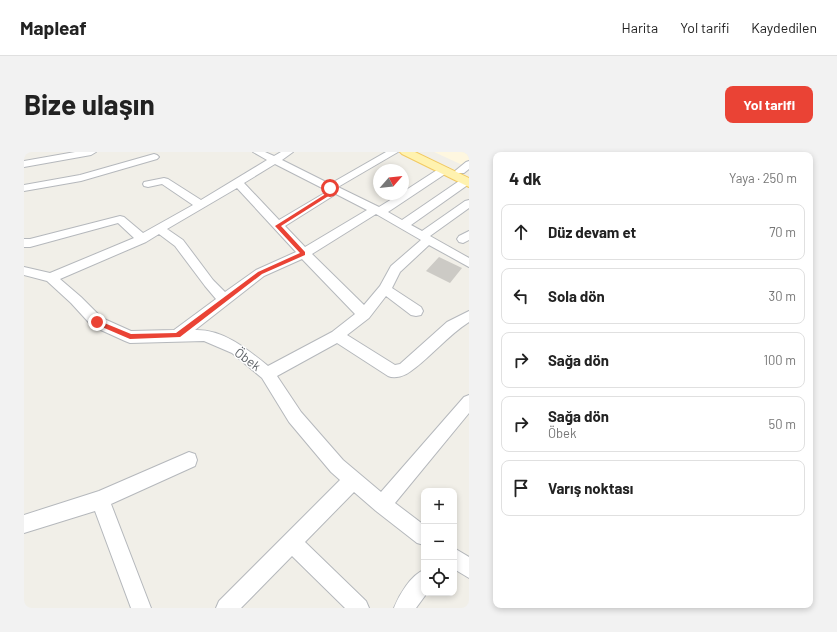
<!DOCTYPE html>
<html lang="tr">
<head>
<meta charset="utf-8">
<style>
	:root { --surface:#fff; --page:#f2f2f2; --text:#222; --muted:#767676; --line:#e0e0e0; --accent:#ea4335 }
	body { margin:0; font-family:Barlow,sans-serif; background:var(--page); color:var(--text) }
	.controls { position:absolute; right:12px; bottom:12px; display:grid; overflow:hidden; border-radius:8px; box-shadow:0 2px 6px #0003 }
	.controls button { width:36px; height:36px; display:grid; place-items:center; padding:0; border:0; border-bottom:1px solid var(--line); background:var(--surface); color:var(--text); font:20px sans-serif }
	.compass { position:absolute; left:349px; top:12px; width:36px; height:36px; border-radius:50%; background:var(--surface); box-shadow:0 2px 6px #0003; rotate:62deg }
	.stop { position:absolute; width:12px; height:12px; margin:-9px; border:3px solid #ea4335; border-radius:50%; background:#fff }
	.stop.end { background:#ea4335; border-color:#fff; box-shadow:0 1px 4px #0008 }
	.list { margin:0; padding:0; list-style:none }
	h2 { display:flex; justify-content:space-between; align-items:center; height:52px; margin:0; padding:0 16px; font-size:17px }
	h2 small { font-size:13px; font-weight:400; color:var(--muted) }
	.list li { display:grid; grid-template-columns:26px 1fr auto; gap:12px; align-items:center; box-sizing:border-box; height:56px; margin:0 8px 8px; padding:0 8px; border:1px solid var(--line); border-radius:8px }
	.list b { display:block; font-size:15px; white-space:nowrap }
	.list p { margin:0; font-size:13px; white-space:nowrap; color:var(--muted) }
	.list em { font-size:13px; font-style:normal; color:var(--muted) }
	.icon { flex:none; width:22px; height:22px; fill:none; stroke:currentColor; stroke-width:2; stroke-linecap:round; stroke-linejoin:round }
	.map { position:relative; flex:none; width:445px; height:456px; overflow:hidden; border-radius:8px }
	header { display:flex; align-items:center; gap:24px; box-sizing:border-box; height:56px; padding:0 20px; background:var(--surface); border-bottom:1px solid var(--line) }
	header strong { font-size:19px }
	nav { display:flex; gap:22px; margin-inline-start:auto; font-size:14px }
	.intro { display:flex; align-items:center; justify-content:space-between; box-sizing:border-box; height:96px; padding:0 24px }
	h1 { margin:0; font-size:28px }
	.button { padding:10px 18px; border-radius:8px; background:var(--accent); color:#fff; font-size:14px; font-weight:700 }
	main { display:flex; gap:24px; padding:0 24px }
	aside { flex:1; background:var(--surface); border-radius:8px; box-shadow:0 2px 6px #0003 }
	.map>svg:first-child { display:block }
	.commercial { fill:#fef7e0 }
	.building { fill:#cccac5 }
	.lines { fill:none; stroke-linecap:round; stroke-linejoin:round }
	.minor-casing { stroke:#b5b8bc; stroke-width:2 }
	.major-casing { stroke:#f2c960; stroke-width:2 }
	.minor { fill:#fff; fill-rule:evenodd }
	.major { fill:#fff2af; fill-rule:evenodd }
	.route { fill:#ea4335 }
	.labels { text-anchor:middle; stroke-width:3; stroke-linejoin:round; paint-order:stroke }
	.street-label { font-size:13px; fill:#5f6368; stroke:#fff }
</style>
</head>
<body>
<header>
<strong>Mapleaf</strong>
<nav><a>Harita</a><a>Yol tarifi</a><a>Kaydedilen</a></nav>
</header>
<div class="intro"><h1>Bize ulaşın</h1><a class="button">Yol tarifi</a></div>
<main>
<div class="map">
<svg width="445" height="456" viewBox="0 0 445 456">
	<rect width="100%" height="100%" fill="#f1efe8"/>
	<path class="commercial" d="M410,0H445V16Z"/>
	<path class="building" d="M415,105L438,116L426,131L402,119Z"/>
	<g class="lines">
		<defs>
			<path id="minor" d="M51,0H72L67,3L0,15V9Z
				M229,0H241L250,4L257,0H269L258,8L306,32L362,0H374L314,35L355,55L376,42H379V40L416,16H424L425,18L424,20L364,60L378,68L438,27H445V32L387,73L398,79L441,49L445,48V56L406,84L445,106V115L405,93L376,120L368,136L397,155L399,159L397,163L392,164L387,163L362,144L345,166L323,183L371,213L376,212L423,170L445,159V170C423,184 408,204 387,219C381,224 371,227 364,224L313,191L253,224L277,260L319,308L357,340L440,245L445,243V261L371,351L400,373V393L393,391L352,359L330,340L281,390L342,449L345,456H321L268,404L217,456H192L195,449L316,328L307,320L265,270L238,226L208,201L180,189L106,191L101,189L68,174L47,151L23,129L0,123V115L26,121L110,86L94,71L6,95H0V87H6L96,64L100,65L119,81L169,53L138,32L124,35L120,34L119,32L120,30L140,26L144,27L177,48L243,8ZM251,12L302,38L304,39L255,68L220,31ZM213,36L272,100L232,118L201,140L189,128L159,88L143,77ZM312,42L343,58L281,95L261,74ZM352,62L397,88L367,114L356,134L340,153L288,102ZM135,82L151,94L181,134L192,147L150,178L107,179L78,166L57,145L36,127L122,90ZM278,107L331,162L308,180L244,214C223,197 199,177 171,178L240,124Z
				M130,2L133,3L135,5L133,7L57,29L0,39V33L56,23Z
				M445,9V17L440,21H432L431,19L442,10Z
				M445,79V88L439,91L435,90L433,87L435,84Z
				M165,300L171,302L173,308L171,314L87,352L127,456H107L71,359L0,381V363L75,339Z
				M430,396L445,405V426L430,417Z
				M400,418V441H403L392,456H370C375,443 387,423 400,418Z"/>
			<path id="major" d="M376,0H391L445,26V35L378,2Z"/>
		</defs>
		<use href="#minor" class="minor-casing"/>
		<use href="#major" class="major-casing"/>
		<use href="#minor" class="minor"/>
		<use href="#major" class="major"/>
	</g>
	<path class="route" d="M306,34L314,38L257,74L281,100V103L238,122L156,185L106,187L71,172L70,170L73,168L107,182L152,181L234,120L276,101L251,74L308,38L304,36Z"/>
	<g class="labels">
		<g class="street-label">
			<text transform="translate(224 207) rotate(37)" y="5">Öbek</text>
		</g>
	</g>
</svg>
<div class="controls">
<button>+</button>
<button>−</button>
<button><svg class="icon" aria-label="locate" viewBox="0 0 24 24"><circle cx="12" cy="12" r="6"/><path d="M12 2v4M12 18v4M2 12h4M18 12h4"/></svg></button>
</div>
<svg class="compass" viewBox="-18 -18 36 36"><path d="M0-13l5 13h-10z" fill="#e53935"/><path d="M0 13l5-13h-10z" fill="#767676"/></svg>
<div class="stop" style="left:306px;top:36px"></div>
<div class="stop end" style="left:73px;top:170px"></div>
</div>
<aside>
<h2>4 dk<small>Yaya · 250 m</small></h2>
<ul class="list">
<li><svg class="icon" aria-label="ahead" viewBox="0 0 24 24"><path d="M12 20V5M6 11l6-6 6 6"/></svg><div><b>Düz devam et</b></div><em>70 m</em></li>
<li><svg class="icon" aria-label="left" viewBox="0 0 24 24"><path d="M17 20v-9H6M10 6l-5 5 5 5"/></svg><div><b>Sola dön</b></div><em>30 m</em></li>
<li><svg class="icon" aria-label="right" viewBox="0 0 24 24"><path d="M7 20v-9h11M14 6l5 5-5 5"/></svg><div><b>Sağa dön</b></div><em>100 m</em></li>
<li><svg class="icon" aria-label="right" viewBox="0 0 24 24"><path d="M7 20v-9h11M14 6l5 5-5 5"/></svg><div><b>Sağa dön</b><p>Öbek</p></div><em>50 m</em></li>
<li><svg class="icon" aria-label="arrive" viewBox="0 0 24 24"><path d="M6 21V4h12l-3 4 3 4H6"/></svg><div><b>Varış noktası</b></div></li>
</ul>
</aside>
</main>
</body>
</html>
